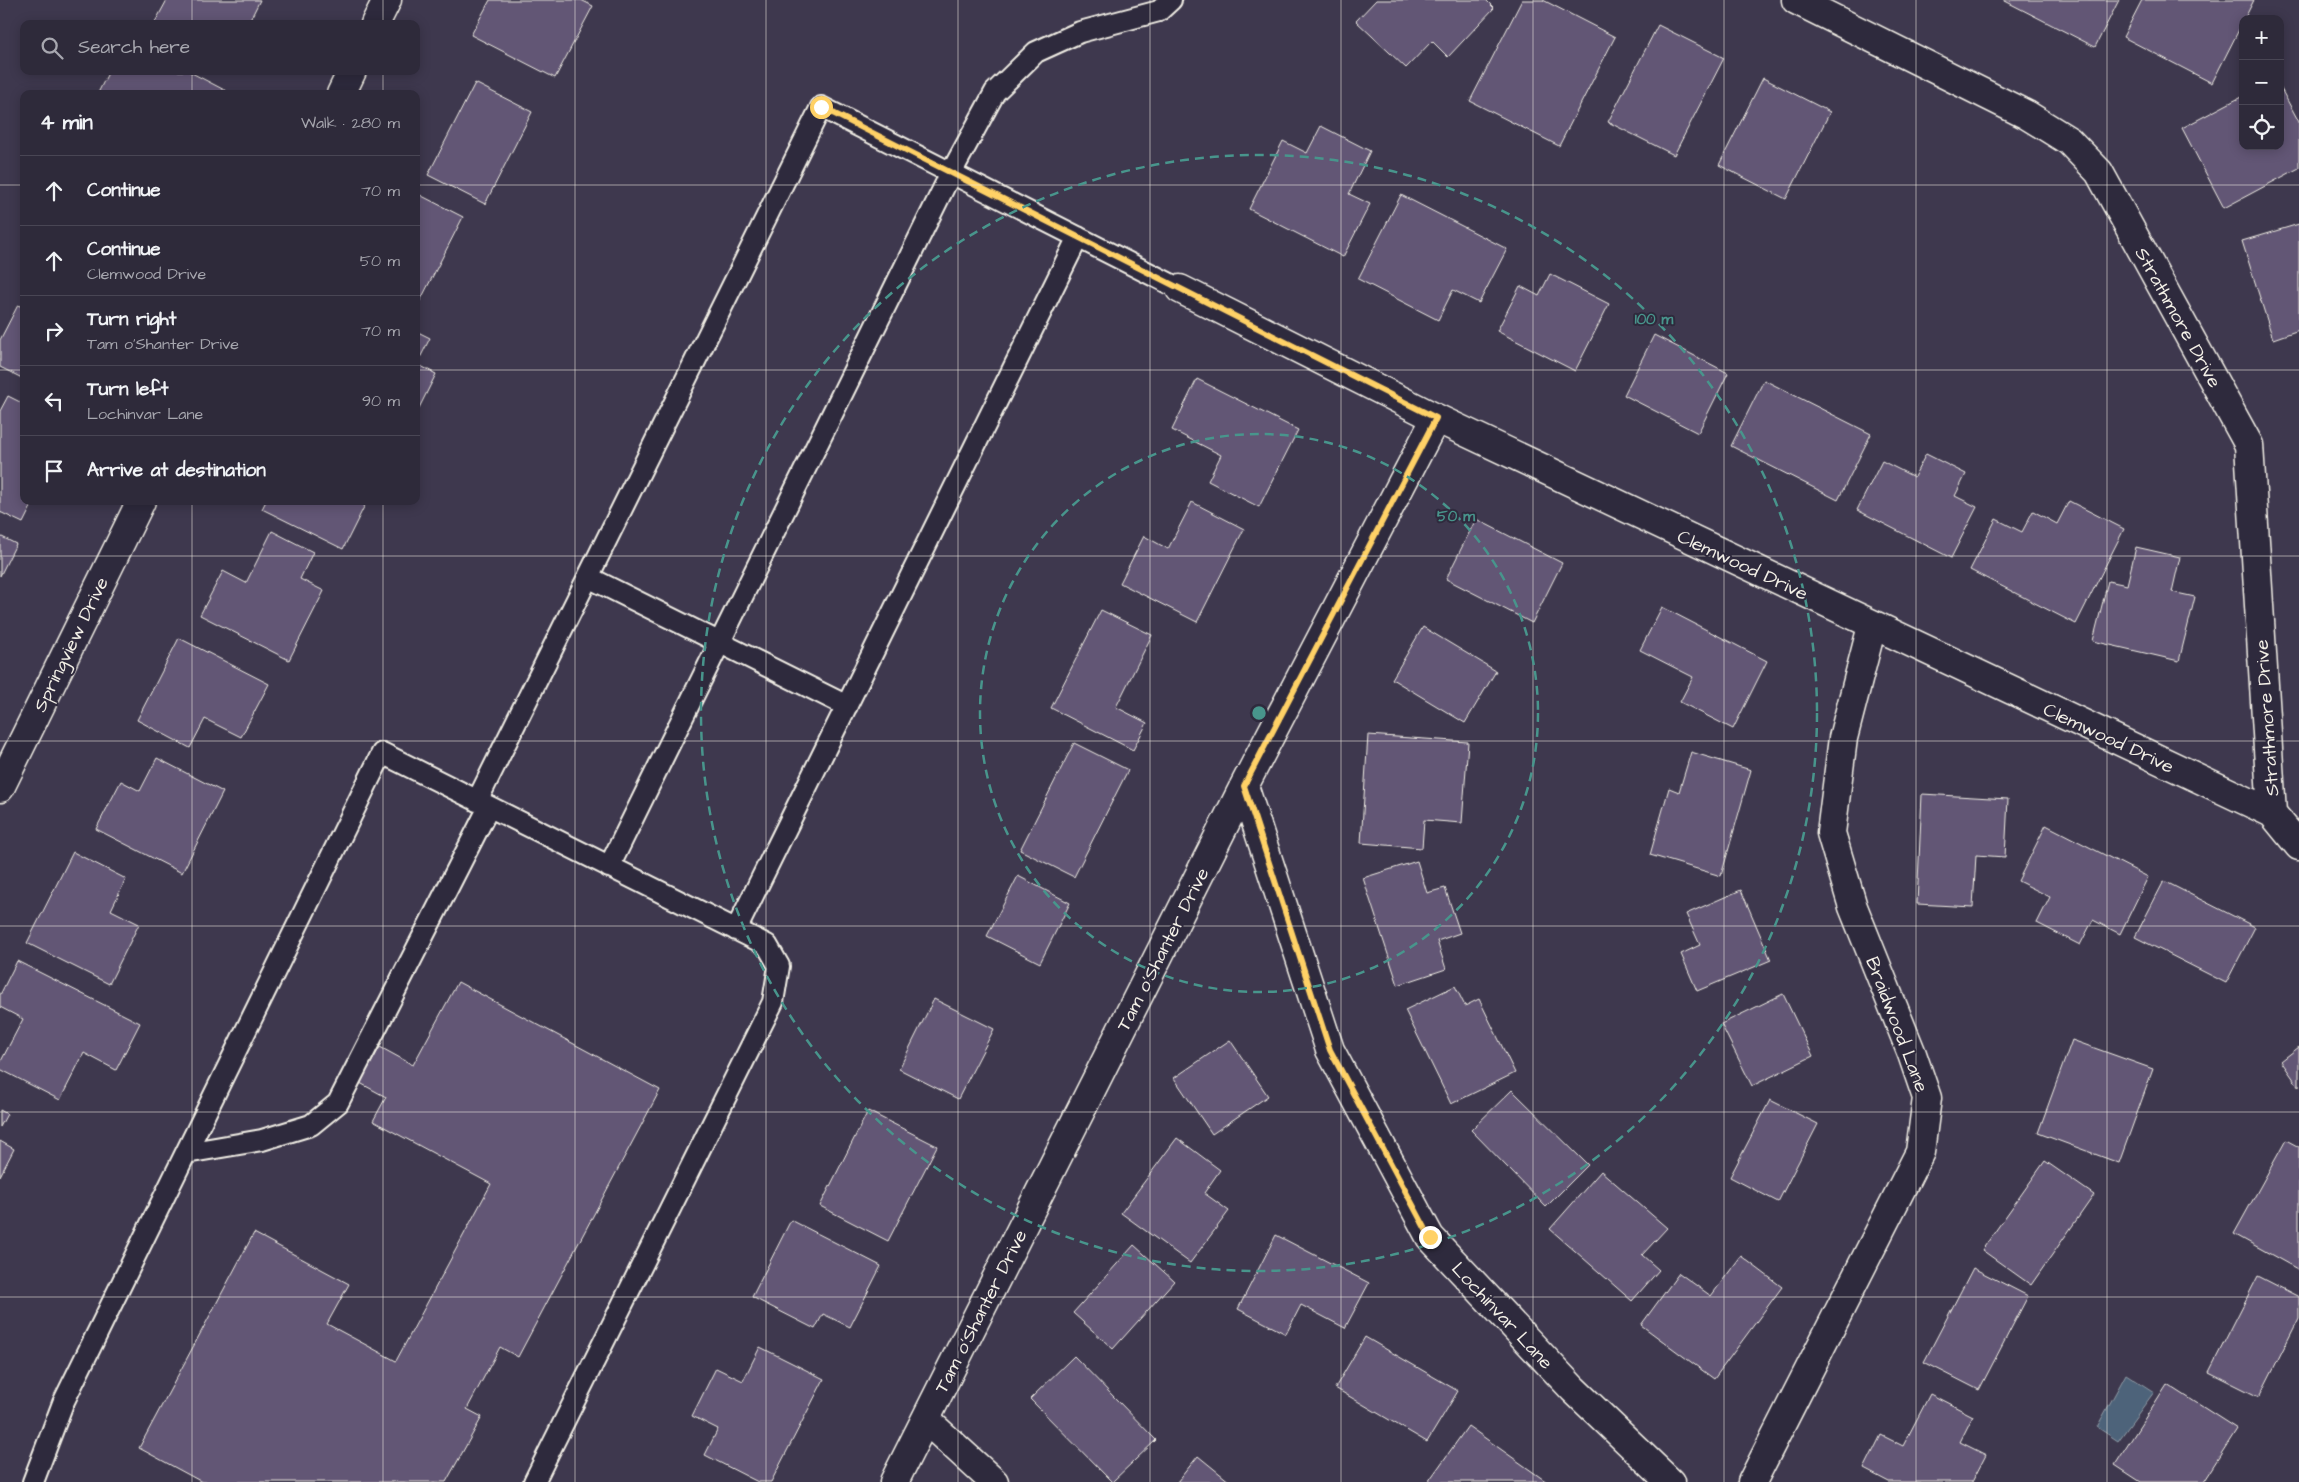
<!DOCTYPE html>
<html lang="en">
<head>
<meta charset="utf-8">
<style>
	:root { --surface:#2e2a3a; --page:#3a3645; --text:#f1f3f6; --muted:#a7a7af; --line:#494654 }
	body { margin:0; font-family:"Architects Daughter",sans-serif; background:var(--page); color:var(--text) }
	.controls { position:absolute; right:15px; top:15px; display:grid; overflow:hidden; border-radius:10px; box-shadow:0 2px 12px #0003 }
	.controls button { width:45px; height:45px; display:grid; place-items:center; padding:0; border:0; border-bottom:1px solid var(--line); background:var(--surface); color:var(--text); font:25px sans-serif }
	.stop { position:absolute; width:15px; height:15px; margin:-11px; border:4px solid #ffd166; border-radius:50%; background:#fff }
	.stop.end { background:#ffd166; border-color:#fff; box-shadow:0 1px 5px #0008 }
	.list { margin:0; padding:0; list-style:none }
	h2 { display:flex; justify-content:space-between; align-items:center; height:65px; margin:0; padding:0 20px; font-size:21px }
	h2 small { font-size:16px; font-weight:400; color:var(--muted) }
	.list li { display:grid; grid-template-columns:32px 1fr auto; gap:15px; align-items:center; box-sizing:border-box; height:70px; padding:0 20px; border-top:1px solid var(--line) }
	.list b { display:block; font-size:19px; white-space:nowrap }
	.list p { margin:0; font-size:16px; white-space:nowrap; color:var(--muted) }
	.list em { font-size:16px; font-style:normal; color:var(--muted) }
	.icon { flex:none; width:28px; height:28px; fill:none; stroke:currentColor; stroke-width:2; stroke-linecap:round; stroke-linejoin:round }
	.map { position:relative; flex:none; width:2299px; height:1482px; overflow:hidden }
	.search { position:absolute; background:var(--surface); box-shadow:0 2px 12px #0003; left:20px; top:20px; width:400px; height:55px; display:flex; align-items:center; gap:12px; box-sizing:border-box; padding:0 18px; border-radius:10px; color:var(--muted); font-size:19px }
	.panel { position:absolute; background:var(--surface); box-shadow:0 2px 12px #0003; left:20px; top:90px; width:400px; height:415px; border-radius:10px }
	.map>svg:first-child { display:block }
	.water { fill:#4e647a; stroke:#909ca6 }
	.building { fill:#625774; stroke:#f4f1e8 }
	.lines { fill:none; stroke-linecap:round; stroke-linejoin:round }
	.service-casing { stroke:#f4f1e8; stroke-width:24 }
	.minor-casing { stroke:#f4f1e8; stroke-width:31 }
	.service { stroke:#2f2a3d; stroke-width:20 }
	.minor { stroke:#2f2a3d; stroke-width:28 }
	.route { stroke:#ffd166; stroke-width:6 }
	.grid { fill:none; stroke:#f4f1e8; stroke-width:1; stroke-opacity:0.55 }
	.ring { fill:none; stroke:#48958c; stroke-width:2.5; stroke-dasharray:9 6 }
	.labels { text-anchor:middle; stroke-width:4; stroke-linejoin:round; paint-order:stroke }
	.street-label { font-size:19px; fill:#f4f1e8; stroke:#2f2a3d }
	.centre { fill:#48958c; stroke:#2f2a3d; stroke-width:2.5 }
	.ring-label { font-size:15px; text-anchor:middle; font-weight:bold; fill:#48958c; stroke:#2f2a3d; stroke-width:4; stroke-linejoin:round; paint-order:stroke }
</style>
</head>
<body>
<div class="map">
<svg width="2299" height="1482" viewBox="0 0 2299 1482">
	<rect width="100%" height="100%" fill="#3e384e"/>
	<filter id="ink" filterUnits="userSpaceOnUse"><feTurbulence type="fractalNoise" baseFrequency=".02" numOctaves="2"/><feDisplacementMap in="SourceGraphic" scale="10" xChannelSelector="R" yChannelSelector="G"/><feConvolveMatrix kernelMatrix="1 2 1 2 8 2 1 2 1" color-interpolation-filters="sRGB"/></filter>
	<g filter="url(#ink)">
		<path class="water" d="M2126,1374L2154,1392L2118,1441L2097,1427Z"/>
		<path class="building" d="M167,0H260L248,24H154Z
			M490,0H581L593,6L555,78L471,35Z
			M1376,0H1486L1494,8L1448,57L1432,41L1406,68L1356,21Z
			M1522,0H1543L1615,37L1559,146L1470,101Z
			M2005,0H2119L2095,47L2005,1Z
			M2142,0H2254L2212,83L2123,37Z
			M1658,25L1724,58L1674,155L1608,122Z
			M109,71H188L232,94H100L98,93Z
			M1763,78L1830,112L1786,199L1719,165Z
			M475,83L532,112L485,204L428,175Z
			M2280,87L2299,122V168L2224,208L2182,128L2243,96V146H2280Z
			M1321,126L1370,151L1349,194L1370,204L1343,257L1249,209L1283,141L1307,153Z
			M416,193L463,217L417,307L416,306Z
			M1401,195L1507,249L1479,303L1453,290L1438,320L1358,279Z
			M2299,224V330L2273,339L2242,241Z
			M1550,274L1609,304L1575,371L1497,331L1520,286L1539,296Z
			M18,305L24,308V379L0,367V340Z
			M416,331L430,338L417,364L436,374L416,414Z
			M1654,335L1728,373L1698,433L1624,395Z
			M1197,379L1298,430L1259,507L1208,481L1221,455L1172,430Z
			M1764,380L1871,434L1838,500L1731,446Z
			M8,396L24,404V501H34L23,523L0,512V411Z
			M1926,454L1966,474L1955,496L1977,507L1951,558L1857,510L1882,461L1914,477Z
			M266,501H367L343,549L262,509Z
			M2069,501L2124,529L2076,624L1970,570L1996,519L2022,532L2033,511L2057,524Z
			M1192,502L1244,529L1197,622L1120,583L1144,536L1168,549Z
			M1476,519L1562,563L1532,623L1446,579Z
			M272,531L313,552L300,579L324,591L289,660L200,615L223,571L246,583Z
			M0,536L16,544L0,576Z
			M2136,547L2180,557L2172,592L2195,597L2179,661L2093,641L2108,581L2127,585Z
			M1662,607L1767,661L1733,729L1680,702L1693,677L1640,650Z
			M1101,610L1152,635L1116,707L1147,723L1133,750L1051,708Z
			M1423,627L1496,671L1465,723L1392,679Z
			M179,638L269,684L241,737L205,719L190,748L137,720Z
			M1368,735L1468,742L1462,823L1424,820L1422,848L1361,843Z
			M1074,743L1128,770L1074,877L1020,850Z
			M1691,752L1751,770L1721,876L1650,855L1669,788L1679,792Z
			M157,758L223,792L182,873L96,829L121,781L140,791Z
			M1922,794L2008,799L2005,857L1976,855L1973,907L1917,904Z
			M2046,825L2148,877L2120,934L2093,920L2080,945L2037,923L2050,897L2018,881Z
			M73,852L126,879L111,910L139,924L109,984L27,943Z
			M1417,861L1427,893L1445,888L1460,933L1437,941L1446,969L1398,985L1363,878Z
			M1018,876L1070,903L1040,963L987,936Z
			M2164,881L2255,927L2226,983L2135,937Z
			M1741,890L1771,960L1697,991L1681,954L1700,945L1686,914Z
			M17,961L140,1023L116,1070L84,1053L60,1100L0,1069V1063L23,1019L0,1007V995Z
			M458,982L660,1090L518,1357L500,1347L467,1409L482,1417L446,1482H202L139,1448L254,1233L349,1284L327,1324L396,1361L491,1184L373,1121L386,1097L360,1083L380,1047L413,1065Z
			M1455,986L1465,1006L1479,999L1515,1073L1451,1104L1405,1010Z
			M1783,994L1813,1056L1752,1086L1721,1024Z
			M934,999L994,1029L958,1099L899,1069Z
			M1230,1040L1268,1096L1212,1134L1174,1078Z
			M2072,1040L2153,1069L2119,1163L2038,1133Z
			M2299,1047V1087L2281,1061Z
			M1512,1090L1588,1165L1546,1207L1471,1130Z
			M1770,1100L1818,1124L1778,1202L1730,1177Z
			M0,1110L7,1114L0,1127Z
			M868,1111L937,1146L888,1241L820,1206Z
			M1177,1138L1220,1170L1204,1193L1229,1211L1190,1263L1121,1213Z
			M2286,1140L2299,1147V1270L2234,1234Z
			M0,1141L14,1149L0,1176Z
			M2045,1161L2094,1195L2031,1285L1982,1250Z
			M1601,1171L1667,1228L1642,1255L1659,1270L1632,1301L1550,1229Z
			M791,1220L881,1266L850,1327L823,1314L815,1329L752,1297Z
			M1276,1235L1369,1283L1345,1328L1301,1305L1286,1334L1238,1309Z
			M1134,1245L1174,1281L1113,1349L1073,1313Z
			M1741,1256L1782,1287L1714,1379L1641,1325L1679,1273L1711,1296Z
			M1973,1268L2028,1296L1979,1390L1924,1362Z
			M2258,1276L2299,1297V1318L2259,1397L2209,1372Z
			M1365,1337L1458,1391L1427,1442L1335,1388Z
			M760,1347L824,1379L771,1482H758L705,1455L718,1429L692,1416L716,1368L743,1381Z
			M1074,1356L1156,1440L1112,1482L1030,1399Z
			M2167,1384L2237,1429L2203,1482H2141L2115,1465Z
			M1930,1394L1973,1416L1960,1442L1986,1455L1972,1482H1889L1864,1469L1881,1435L1903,1446Z
			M1468,1426L1547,1482H1428Z
			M1198,1456L1230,1482H1177Z"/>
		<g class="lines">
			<defs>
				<path id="service" d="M588,577L847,706
					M477,801L821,107L1180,289
					M609,867L951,173L995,92L1036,52L1080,32L1159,11L1171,0
					M736,930L1078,237
					M186,1153L262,1140L311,1125L338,1103L489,807
					M33,1482L63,1403L382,753L767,945L779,966L773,1002L534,1482"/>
				<path id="minor" d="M1796,0L2027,115L2069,141L2099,172L2249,445L2272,813
					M375,24L387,0
					M341,94L352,71
					M1180,289L1436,418L2272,813L2299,846
					M1244,786L1330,1050L1430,1237L1573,1389L1670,1482
					M0,788L141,501
					M926,1420L994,1482
					M894,1482L1244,786L1436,418
					M1752,1482L1920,1152L1927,1098L1912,1054L1853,907L1831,833L1843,738L1872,626"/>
			</defs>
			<use href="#service" class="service-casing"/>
			<use href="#minor" class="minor-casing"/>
			<use href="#service" class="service"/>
			<use href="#minor" class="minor"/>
		</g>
	</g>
	<g class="lines" filter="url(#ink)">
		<path class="route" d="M821,107L1436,418L1244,786L1330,1050L1430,1237"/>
	</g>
	<path class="grid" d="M192,0V24M383,0V24M575,0V1482M766,0V1482M958,0V1482M1150,0V1482M1341,0V1482M1533,0V1482M1724,0V1482M1916,0V1482M2107,0V1482M192,71V94M383,71V94M0,185H24M416,185H2299M0,370H24M416,370H2299M192,501V1482M383,501V1482M0,556H2299M0,741H2299M0,926H2299M0,1112H2299M0,1297H2299"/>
	<g class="ring">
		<circle cx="1259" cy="713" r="279"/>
		<circle cx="1259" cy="713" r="558"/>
	</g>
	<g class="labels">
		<g class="street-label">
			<text transform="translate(2179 317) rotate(61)" y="7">Strathmore Drive</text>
			<text transform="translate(1743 564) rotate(25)" y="7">Clemwood Drive</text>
			<text transform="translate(70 644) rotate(-64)" y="7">Springview Drive</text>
			<text transform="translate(2266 718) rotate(-94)" y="7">Strathmore Drive</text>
			<text transform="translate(2109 737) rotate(25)" y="7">Clemwood Drive</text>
			<text transform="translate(1162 949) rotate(-63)" y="7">Tam o'Shanter Drive</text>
			<text transform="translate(1898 1024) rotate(69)" y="7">Braidwood Lane</text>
			<text transform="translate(980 1311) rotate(-63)" y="7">Tam o'Shanter Drive</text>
			<text transform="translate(1503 1315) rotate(47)" y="7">Lochinvar Lane</text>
		</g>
	</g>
	<circle cx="1259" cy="713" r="8" class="centre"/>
	<g class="ring-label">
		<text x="1654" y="324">100 m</text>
		<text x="1456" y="521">50 m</text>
	</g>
</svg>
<div class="controls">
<button>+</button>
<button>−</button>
<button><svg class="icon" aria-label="locate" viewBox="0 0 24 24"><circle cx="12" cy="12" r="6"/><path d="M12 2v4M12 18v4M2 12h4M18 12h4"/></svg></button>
</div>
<div class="stop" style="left:821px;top:107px"></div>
<div class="stop end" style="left:1430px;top:1237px"></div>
<div class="search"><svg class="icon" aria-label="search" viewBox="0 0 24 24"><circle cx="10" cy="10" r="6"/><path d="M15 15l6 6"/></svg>Search here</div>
<section class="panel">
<h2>4 min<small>Walk · 280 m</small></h2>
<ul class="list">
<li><svg class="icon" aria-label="ahead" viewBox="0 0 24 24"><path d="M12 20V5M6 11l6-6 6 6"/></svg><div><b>Continue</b></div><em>70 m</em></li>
<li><svg class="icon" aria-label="ahead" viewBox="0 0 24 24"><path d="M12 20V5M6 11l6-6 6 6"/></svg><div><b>Continue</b><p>Clemwood Drive</p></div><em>50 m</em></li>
<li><svg class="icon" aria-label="right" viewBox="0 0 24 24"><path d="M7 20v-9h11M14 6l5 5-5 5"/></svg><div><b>Turn right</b><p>Tam o'Shanter Drive</p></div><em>70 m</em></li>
<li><svg class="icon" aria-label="left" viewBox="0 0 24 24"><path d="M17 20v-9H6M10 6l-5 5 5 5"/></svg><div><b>Turn left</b><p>Lochinvar Lane</p></div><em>90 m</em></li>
<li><svg class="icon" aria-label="arrive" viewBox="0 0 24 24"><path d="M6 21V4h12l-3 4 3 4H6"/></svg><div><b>Arrive at destination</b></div></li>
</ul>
</section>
</div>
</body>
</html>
